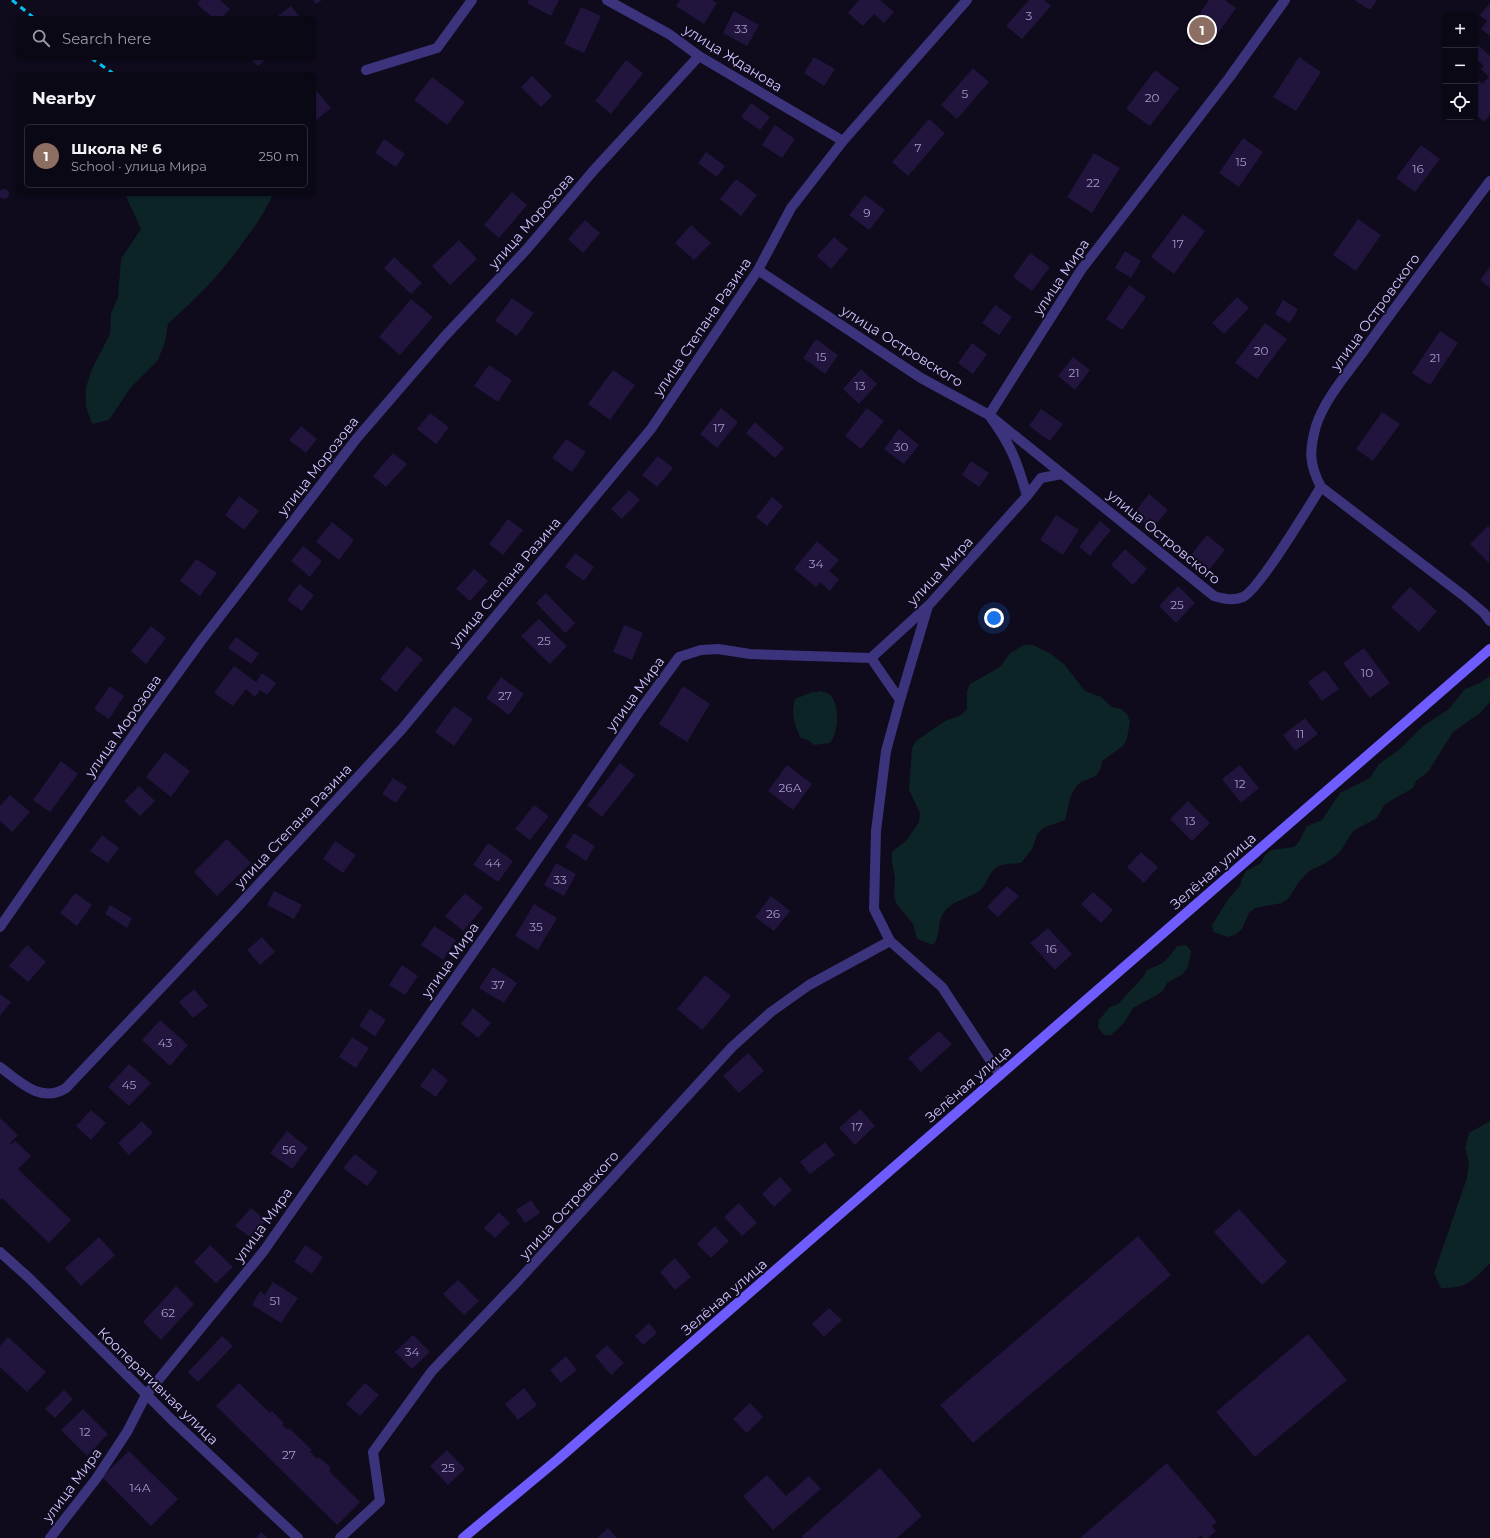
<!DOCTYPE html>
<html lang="en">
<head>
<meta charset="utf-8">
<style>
	:root { --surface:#0b0815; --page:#191622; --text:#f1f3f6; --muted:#9a9aa0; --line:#2b2934; --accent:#8c9099 }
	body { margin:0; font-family:Montserrat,sans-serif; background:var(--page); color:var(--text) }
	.controls { position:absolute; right:12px; top:12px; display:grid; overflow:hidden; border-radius:6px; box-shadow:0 1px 3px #0004 }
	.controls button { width:36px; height:36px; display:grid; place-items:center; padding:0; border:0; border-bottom:1px solid var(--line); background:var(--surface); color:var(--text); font:20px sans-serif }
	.you { position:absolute; left:994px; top:618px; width:14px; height:14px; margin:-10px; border:3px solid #fff; border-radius:50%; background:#1a73e8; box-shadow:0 0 0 6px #1a73e833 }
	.badge { display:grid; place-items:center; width:26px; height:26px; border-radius:50%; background:var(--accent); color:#fff; font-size:13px; font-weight:700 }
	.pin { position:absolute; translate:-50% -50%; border:2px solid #fff; box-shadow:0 1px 4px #0006 }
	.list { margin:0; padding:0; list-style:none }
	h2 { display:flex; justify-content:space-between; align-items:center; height:52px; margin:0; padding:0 16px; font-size:17px }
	h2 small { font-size:13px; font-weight:400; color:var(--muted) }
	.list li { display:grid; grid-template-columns:26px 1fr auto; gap:12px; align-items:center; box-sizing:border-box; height:64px; margin:0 8px 8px; padding:0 8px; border:1px solid var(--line); border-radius:6px }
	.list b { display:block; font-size:15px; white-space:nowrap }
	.list p { margin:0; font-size:13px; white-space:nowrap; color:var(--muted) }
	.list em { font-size:13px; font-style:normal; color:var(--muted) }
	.icon { flex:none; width:22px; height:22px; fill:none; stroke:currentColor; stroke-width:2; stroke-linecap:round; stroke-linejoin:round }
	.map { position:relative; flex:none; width:1490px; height:1538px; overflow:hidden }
	.search { position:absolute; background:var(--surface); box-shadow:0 1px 3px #0004; left:16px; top:16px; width:300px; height:44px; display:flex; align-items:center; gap:10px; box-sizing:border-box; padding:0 14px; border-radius:6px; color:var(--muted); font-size:15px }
	.panel { position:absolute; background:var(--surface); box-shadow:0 1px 3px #0004; left:16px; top:72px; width:300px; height:124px; border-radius:6px }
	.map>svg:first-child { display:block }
	.green { fill:#0d2426 }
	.building { fill:#21153d }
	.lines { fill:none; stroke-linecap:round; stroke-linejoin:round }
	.street { stroke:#3c337d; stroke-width:10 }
	.secondary { stroke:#6f5cff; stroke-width:10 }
	.rail { stroke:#00c2f0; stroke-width:3; stroke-dasharray:6 5; stroke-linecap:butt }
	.labels { text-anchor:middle; stroke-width:4; stroke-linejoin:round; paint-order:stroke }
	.number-label { font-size:12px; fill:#a599ce }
	.street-label { font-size:14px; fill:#d1c5ff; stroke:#0f0a1c }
</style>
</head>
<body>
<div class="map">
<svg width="1490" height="1538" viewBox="0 0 1490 1538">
	<rect width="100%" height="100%" fill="#0f0a1c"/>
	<path class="green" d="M125,194H273C266,210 257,224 246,238C222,273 200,295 168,324L165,342L158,360L131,387L109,420L92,424L86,407V387L92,369L110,334L111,314L118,297L121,259L141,229Z
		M1024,645H1033L1051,654L1064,664L1085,691L1101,697L1112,707L1121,709L1127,714L1130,722L1127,738L1123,746L1102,761C1100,785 1082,774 1074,790C1069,798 1068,810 1065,820L1043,828L1037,835L1032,849L1021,863C1013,864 1004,863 997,867C987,873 988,885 979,891C968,899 950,901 943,914C936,925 942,934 933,945L917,939L913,924L896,903L894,896L895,879L892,861V852L906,841L919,822L920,813L909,790L912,748L916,741L945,721L961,715L967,709V691L970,684L1000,667L1010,653Z
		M1490,676V702L1480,713L1453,732L1428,772L1416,781L1413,788L1385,804L1377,818L1353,831L1340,852L1326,863L1309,871L1298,883L1289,898L1282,903L1255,908L1249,913L1242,929L1235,935L1228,937L1213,932L1212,925L1229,898L1240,886L1242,878L1246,871L1261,863L1265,855L1271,850L1294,847L1299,842L1307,826L1322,820L1340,793L1370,778L1379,764L1400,749L1423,726L1449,709L1465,689L1480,683Z
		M818,690C823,692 830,693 832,697C840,709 838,734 830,743L814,745L808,740L801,738C794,725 791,714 795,699L812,692H820Z
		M1186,945L1191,951L1188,967L1183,974L1167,983L1163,991L1157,995L1133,1008L1124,1023L1111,1035H1104L1098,1028L1099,1020L1110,1007L1118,1004L1143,977L1147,970C1163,964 1167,961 1177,946Z
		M1490,1121V1263C1472,1281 1468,1288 1441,1288L1434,1273L1467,1178L1469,1162L1465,1148L1469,1133Z"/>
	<path class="building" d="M200,0H220L230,9L222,18H213L197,4Z
		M313,0H322L316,4Z
		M529,0H559L551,16L527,3Z
		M680,0H712L717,3L704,24L676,6Z
		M859,0H880L894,12L884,23L874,14L863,26L848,13Z
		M1029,0H1044L1051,6L1022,39L1006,26Z
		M1209,0H1225L1236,8L1209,46L1187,31Z
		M1354,0H1377L1370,10Z
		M1490,3V36L1481,29L1487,21L1480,15Z
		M291,6L299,16L296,18H275Z
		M581,7L601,16L584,53L564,44Z
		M734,11L759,25L747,46L723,33Z
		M1475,42L1490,56V115L1484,122L1475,114V84L1478,80L1482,84L1489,77L1481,69L1484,66L1475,58Z
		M814,57L835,69L824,86L804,73Z
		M1299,57L1321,72L1296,111L1273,97Z
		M250,58H267L258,66Z
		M626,60L643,73L611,114L595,101Z
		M973,68L989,82L957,119L941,105Z
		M1155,70L1179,88L1150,126L1126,109Z
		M532,76L552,96L541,107L521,87Z
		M432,77L465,102L447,125L414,100Z
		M314,88L331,108L315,121L314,119Z
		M751,103L770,117L760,130L741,117Z
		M929,119L945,133L908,176L892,162Z
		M775,125L795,139L782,158L762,145Z
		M1243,138L1263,152L1239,187L1219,173Z
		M384,139L405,154L396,167L375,153Z
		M1421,145L1440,159L1415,192L1396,178Z
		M706,152L725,166L717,177L698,163Z
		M1094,153L1120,168L1092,213L1067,197Z
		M736,179L757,195L741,216L720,199Z
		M-1 194a5 5 0 1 1 10 0a5 5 0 1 1-10 0Z
		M512,192L527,205L499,238L484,225Z
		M865,195L885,210L869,230L849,215Z
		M1183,214L1205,231L1174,274L1151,257Z
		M1358,219L1381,235L1356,271L1333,255Z
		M585,220L600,233L583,253L568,239Z
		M691,225L711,243L694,260L675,243Z
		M834,237L848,249L831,269L817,256Z
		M459,240L477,259L450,285L432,266Z
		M1125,251L1141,261L1131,278L1115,268Z
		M1030,253L1050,267L1032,291L1013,277Z
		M394,257L422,283L411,294L384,268Z
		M1490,267V288L1480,280Z
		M1129,285L1146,297L1122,330L1106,319Z
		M1237,297L1249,308L1224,334L1212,323Z
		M512,298L534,313L517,336L495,321Z
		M411,299L433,317L400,355L379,337Z
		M1283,300L1298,309L1290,323L1275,314Z
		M995,305L1012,317L999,335L982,323Z
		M1265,323L1287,339L1257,379L1235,363Z
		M1440,331L1458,343L1430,385L1412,373Z
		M816,339L838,355L825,374L803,358Z
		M972,343L987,354L973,374L958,363Z
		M1073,357L1090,370L1075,390L1058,376Z
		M489,365L512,380L498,402L474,386Z
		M861,369L877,384L859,404L843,389Z
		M613,370L635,385L610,420L588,404Z
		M721,408L738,422L717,448L700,434Z
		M867,408L884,421L861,449L845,436Z
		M1041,409L1063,424L1050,441L1029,426Z
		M1382,412L1400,424L1373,461L1356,449Z
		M430,413L449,427L436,444L417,429Z
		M755,422L784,448L775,458L746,433Z
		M301,426L317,439L306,453L289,440Z
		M899,429L919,445L904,464L884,449Z
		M566,439L586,452L572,472L552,458Z
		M393,453L407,464L386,487L373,476Z
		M658,456L673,468L657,487L642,475Z
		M971,461L989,473L979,487L962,475Z
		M629,490L640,500L622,519L611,509Z
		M1149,494L1168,510L1152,529L1133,514Z
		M239,496L259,511L244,530L225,515Z
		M772,497L783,506L767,526L756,517Z
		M1056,515L1079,530L1063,555L1040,540Z
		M508,519L523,530L503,555L489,544Z
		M1100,521L1111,530L1090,556L1079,547Z
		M332,522L354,540L339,560L316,542Z
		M1488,526L1490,528L1489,563L1470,544Z
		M1207,535L1225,550L1209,570L1191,555Z
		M817,541L839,560L829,571L839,579L830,591L820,582L816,587L794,569Z
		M303,546L322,561L310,577L291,561Z
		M1125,549L1147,569L1133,585L1111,565Z
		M575,553L594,567L584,581L565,567Z
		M196,559L217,573L200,596L180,581Z
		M474,569L488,581L470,601L456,589Z
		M299,584L314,595L302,611L287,600Z
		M1178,586L1195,603L1176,623L1159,606Z
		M1410,587L1437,611L1419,632L1391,607Z
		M546,593L575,623L565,633L536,603Z
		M539,619L567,646L550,664L521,636Z
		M624,625L643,633L632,660L613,652Z
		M151,626L166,638L146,664L131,651Z
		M236,637L259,654L251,664L228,648Z
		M407,646L423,659L396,692L380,679Z
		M1364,648L1390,683L1370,698L1343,663Z
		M234,666L256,682L262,673L276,683L267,695L260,690L255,697L246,689L233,706L214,693Z
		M1325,670L1339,689L1322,701L1308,682Z
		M501,677L524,694L509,715L486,698Z
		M110,686L124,696L109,719L94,709Z
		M683,686L710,704L687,742L659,724Z
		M454,706L473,719L454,746L435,732Z
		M1305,718L1318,734L1295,751L1283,735Z
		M165,752L190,771L171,797L146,777Z
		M61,761L78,774L50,812L33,800Z
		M620,763L635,775L602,817L587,805Z
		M787,765L812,784L793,810L768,791Z
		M1240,765L1259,788L1241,803L1222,779Z
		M393,778L407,787L396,803L382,794Z
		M139,786L155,801L140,816L124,801Z
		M10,795L30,812L12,832L0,821V806Z
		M1188,801L1210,823L1192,841L1170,819Z
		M534,805L549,816L530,840L515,829Z
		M574,833L595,846L586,861L565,847Z
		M102,835L119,848L108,863L90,851Z
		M227,839L251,863L217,896L194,872Z
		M335,841L356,855L343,873L323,859Z
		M488,843L513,861L498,882L473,865Z
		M1141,852L1158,867L1144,883L1127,867Z
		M556,863L576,874L564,896L544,885Z
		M1007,886L1019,896L998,917L987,907Z
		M274,891L302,905L294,919L267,905Z
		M1093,892L1113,910L1101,923L1081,904Z
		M75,893L92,905L77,926L60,913Z
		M465,893L483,908L463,931L445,916Z
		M771,896L790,911L774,931L755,917Z
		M534,904L557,918L538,950L515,936Z
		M110,905L132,918L127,928L105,914Z
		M434,926L456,940L443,960L421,945Z
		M1048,928L1072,954L1055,970L1030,943Z
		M262,937L275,952L260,965L247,950Z
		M27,945L46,962L28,982L9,966Z
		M402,965L418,976L405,995L389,985Z
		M493,967L517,983L504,1003L479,988Z
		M705,975L731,996L702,1030L677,1009Z
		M194,989L208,1006L193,1018L179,1002Z
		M0,994L11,1002L0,1016Z
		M473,1008L491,1023L478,1038L461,1024Z
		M370,1009L386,1020L375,1036L359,1026Z
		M160,1020L188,1045L170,1066L142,1040Z
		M939,1031L952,1044L921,1072L908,1058Z
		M352,1037L369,1048L356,1068L339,1057Z
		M748,1053L764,1071L739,1093L723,1076Z
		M129,1064L151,1083L129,1106L108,1087Z
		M433,1068L448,1080L436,1097L420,1086Z
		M860,1109L875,1126L855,1145L839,1128Z
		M91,1110L106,1123L91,1140L76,1126Z
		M0,1118L18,1135L10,1143L12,1144L15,1141L31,1156L18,1169L71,1220L49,1243L2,1198L0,1200Z
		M142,1121L153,1133L129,1155L118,1143Z
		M287,1131L308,1148L292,1169L270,1153Z
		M825,1142L835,1155L810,1174L800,1162Z
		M355,1154L378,1172L367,1186L343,1168Z
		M780,1177L792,1190L774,1207L762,1194Z
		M531,1200L540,1213L525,1223L516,1210Z
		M739,1203L757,1223L742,1236L724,1217Z
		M251,1208L266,1220L251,1238L235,1226Z
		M1239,1209L1287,1262L1262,1285L1214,1232Z
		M499,1212L510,1223L495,1238L484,1228Z
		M715,1226L729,1241L711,1258L697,1244Z
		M1138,1236L1171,1275L973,1443L940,1405Z
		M99,1237L115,1255L81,1286L65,1268Z
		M210,1245L233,1267L216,1283L194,1262Z
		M305,1245L323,1257L312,1274L294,1262Z
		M675,1258L691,1277L675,1290L660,1272Z
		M458,1280L479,1301L464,1315L443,1294Z
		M273,1282L298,1298L281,1323L252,1305L260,1291L265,1295Z
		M176,1286L194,1304L161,1340L143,1322Z
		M829,1308L842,1320L824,1337L812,1324Z
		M649,1323L657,1333L643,1345L635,1336Z
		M1308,1334L1347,1380L1255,1457L1216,1412Z
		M413,1335L430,1352L412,1369L395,1352Z
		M222,1336L233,1346L198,1382L188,1372Z
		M8,1337L46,1372L27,1392L0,1367V1346Z
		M607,1345L624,1363L611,1375L595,1356Z
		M566,1356L577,1370L561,1383L550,1370Z
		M239,1383L270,1413L272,1411L284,1423L282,1425L288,1430L289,1428L312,1450L310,1452L317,1459L319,1457L331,1468L329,1471L360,1502L337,1525L216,1406Z
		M365,1383L379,1395L360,1416L346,1404Z
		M524,1388L537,1405L518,1420L505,1404Z
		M64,1390L73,1399L55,1418L45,1409Z
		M750,1403L763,1417L747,1433L733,1419Z
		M83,1409L108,1434L87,1456L61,1430Z
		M447,1450L465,1469L448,1485L430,1466Z
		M129,1451L178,1499L151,1526L102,1477Z
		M1167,1463L1217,1522L1212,1526L1216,1531L1208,1538H1203L1201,1535L1198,1538H1080Z
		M880,1468L922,1516L897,1538H803L802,1536Z
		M767,1475L786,1496L809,1476L821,1489L773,1530L743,1496Z
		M608,1528L617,1538H597Z
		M261,1532L268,1538H256Z"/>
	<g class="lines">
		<path class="street" d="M607,0L669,34L699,56L843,141
			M366,70L437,48L472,0
			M758,270L921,378L989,415L1214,596C1224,599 1233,601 1243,597C1259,590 1309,506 1321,487C1309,464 1309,451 1316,426C1325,398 1348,373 1365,349C1406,292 1448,237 1490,181
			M1321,487L1464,596L1484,613L1490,621
			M1027,496L1041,478L1062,474
			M871,658L900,700L886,751L876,831L874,909L890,941L942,987L1000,1075
			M900,700L928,606
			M0,927L141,724L201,641L357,438L445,336L526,250L594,170L699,56
			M0,1067C20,1082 41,1104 66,1088L232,913L402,729L651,429L758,270L791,208L843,141L967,0
			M0,1252L29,1278L172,1420L298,1538
			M50,1538L96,1479L127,1432L146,1395L263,1252L489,930L641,709L679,657L701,650L718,649L750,654L871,658L929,605L1027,496C1017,461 1011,445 989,415L1081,270L1229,78L1285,0
			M340,1538L380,1501L373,1452L432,1371L517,1282L732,1047L771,1012L809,985L890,941"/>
		<path class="secondary" d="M463,1538L557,1460L1490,649"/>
		<path class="rail" d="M12,0L34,18
			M91,58L114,74"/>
	</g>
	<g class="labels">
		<g class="number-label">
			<text x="1029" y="20">3</text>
			<text x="741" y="33">33</text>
			<text x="965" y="98">5</text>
			<text x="1152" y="102">20</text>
			<text x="918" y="152">7</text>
			<text x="1241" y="166">15</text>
			<text x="1418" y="173">16</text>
			<text x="1093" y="187">22</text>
			<text x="867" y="217">9</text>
			<text x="1178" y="248">17</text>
			<text x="1261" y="355">20</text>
			<text x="821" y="361">15</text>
			<text x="1435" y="362">21</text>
			<text x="1074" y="377">21</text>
			<text x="860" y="390">13</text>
			<text x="719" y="432">17</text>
			<text x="901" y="451">30</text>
			<text x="816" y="568">34</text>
			<text x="1177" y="609">25</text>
			<text x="544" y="645">25</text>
			<text x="1367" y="677">10</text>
			<text x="505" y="700">27</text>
			<text x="1300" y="738">11</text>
			<text x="1240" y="788">12</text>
			<text x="790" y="792">26А</text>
			<text x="1190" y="825">13</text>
			<text x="493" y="867">44</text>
			<text x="560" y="884">33</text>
			<text x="773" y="918">26</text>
			<text x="536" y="931">35</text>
			<text x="1051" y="953">16</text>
			<text x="498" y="989">37</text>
			<text x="165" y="1047">43</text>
			<text x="129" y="1089">45</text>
			<text x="857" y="1131">17</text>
			<text x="289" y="1154">56</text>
			<text x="275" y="1305">51</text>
			<text x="168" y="1317">62</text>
			<text x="412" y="1356">34</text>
			<text x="85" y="1436">12</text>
			<text x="289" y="1459">27</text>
			<text x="448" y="1472">25</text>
			<text x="140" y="1492">14А</text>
		</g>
		<g class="street-label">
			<text transform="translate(733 58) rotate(32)" y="5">улица Жданова</text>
			<text transform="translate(531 221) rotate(-49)" y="5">улица Морозова</text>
			<text transform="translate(1061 277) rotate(-56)" y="5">улица Мира</text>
			<text transform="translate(1375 312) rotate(-54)" y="5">улица Островского</text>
			<text transform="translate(702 327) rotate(-56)" y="5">улица Степана Разина</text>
			<text transform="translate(902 346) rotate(32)" y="5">улица Островского</text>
			<text transform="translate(318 466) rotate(-52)" y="5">улица Морозова</text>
			<text transform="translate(1164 537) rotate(39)" y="5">улица Островского</text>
			<text transform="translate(940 571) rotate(-47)" y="5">улица Мира</text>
			<text transform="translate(505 582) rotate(-50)" y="5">улица Степана Разина</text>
			<text transform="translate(635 694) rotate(-54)" y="5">улица Мира</text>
			<text transform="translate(123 726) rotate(-55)" y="5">улица Морозова</text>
			<text transform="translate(293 826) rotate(-47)" y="5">улица Степана Разина</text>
			<text transform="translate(1213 871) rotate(-41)" y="5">Зелёная улица</text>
			<text transform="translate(450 960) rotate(-55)" y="5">улица Мира</text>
			<text transform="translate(968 1084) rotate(-41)" y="5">Зелёная улица</text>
			<text transform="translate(569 1205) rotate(-48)" y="5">улица Островского</text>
			<text transform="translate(263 1225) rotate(-54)" y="5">улица Мира</text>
			<text transform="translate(724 1297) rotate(-41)" y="5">Зелёная улица</text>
			<text transform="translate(158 1386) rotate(44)" y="5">Кооперативная улица</text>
			<text transform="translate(72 1485) rotate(-53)" y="5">улица Мира</text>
		</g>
	</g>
</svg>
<div class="controls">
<button>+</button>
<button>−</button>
<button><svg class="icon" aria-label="locate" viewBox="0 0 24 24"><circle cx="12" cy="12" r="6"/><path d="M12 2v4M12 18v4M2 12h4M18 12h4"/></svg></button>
</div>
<div class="you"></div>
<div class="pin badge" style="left:1202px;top:30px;background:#8d6e63">1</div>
<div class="search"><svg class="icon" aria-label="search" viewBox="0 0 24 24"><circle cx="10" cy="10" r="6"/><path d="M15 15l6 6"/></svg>Search here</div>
<section class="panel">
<h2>Nearby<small></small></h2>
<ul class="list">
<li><span class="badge" style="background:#8d6e63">1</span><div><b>Школа № 6</b><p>School · улица Мира</p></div><em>250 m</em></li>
</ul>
</section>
</div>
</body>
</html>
